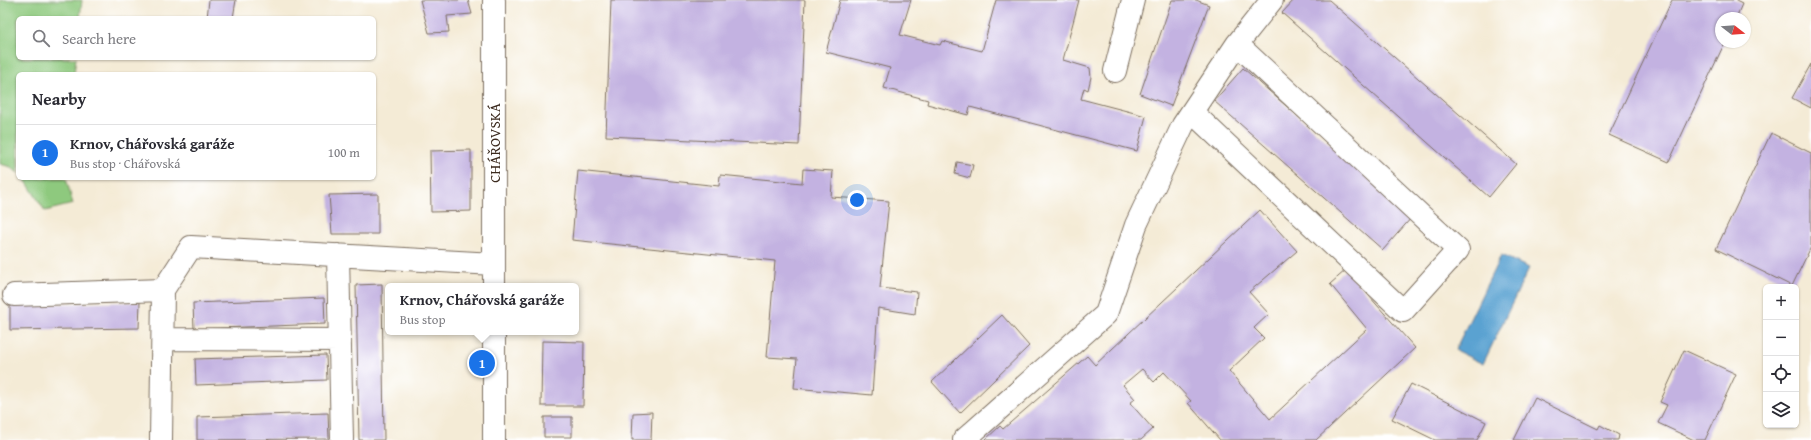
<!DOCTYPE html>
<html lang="en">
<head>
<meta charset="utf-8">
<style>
	:root { --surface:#fff; --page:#f7f7f7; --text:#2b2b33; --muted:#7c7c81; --line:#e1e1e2; --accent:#1a73e8 }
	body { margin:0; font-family:"Gentium Book Plus",serif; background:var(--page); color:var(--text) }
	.controls { position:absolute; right:12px; bottom:12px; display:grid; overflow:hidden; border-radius:6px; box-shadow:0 1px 3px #0004 }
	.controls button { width:36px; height:36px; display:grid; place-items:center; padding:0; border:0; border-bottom:1px solid var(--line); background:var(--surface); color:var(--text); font:20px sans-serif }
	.compass { position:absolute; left:1715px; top:12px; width:36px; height:36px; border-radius:50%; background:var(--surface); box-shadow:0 1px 3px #0004; rotate:107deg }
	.you { position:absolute; left:857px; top:200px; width:14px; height:14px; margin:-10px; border:3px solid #fff; border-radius:50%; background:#1a73e8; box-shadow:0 0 0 6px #1a73e833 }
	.badge { display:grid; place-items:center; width:26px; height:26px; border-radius:50%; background:var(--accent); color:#fff; font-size:13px; font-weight:700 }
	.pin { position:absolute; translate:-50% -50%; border:2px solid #fff; box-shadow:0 1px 4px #0006 }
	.popup { position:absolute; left:385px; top:283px; width:194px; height:52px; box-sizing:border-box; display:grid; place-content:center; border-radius:6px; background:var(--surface); filter:drop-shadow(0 1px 3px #0005); font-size:13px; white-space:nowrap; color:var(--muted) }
	.popup b { font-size:15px; color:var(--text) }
	.popup::after { content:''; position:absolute; left:50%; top:100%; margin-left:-8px; border:8px solid transparent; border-top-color:var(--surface) }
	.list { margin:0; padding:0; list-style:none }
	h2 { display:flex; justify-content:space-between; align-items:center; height:52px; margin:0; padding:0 16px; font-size:17px }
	h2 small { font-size:13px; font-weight:400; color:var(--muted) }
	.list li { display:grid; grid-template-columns:26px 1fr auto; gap:12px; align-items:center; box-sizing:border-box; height:56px; padding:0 16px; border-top:1px solid var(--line) }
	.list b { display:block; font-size:15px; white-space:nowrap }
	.list p { margin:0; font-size:13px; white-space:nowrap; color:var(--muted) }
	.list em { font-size:13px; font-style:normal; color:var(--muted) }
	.icon { flex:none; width:22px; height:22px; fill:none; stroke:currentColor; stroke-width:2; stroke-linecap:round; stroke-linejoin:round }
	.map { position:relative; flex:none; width:1811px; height:440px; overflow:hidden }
	.search { position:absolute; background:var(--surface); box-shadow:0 1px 3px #0004; left:16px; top:16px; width:360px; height:44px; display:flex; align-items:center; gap:10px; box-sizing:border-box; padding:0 14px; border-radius:6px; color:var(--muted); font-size:15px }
	.panel { position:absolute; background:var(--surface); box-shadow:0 1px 3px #0004; left:16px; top:72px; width:360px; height:108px; border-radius:6px }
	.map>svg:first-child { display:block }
	.green { fill:#8ec97e; stroke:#647a4e }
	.water { fill:#5aa2d1; stroke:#4a6678 }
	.building { fill:#c3b2e1 }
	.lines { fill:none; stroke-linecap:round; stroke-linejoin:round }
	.minor-casing { stroke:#7c6e5e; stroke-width:24 }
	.minor { stroke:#fff; stroke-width:22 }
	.labels { text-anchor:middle; stroke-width:4; stroke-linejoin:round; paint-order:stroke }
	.street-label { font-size:15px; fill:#3b2a1e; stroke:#fff }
</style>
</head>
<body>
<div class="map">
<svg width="1811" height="440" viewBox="0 0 1811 440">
	<rect width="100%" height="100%" fill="#fff"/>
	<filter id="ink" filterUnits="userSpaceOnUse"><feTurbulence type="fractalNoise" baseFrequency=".025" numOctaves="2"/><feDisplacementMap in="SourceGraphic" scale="8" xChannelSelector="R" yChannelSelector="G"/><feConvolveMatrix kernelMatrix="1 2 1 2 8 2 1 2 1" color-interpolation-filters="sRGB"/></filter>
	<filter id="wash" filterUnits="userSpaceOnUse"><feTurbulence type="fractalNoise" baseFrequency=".012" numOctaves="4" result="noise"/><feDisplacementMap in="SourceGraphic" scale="16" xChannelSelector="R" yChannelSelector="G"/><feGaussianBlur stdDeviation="0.9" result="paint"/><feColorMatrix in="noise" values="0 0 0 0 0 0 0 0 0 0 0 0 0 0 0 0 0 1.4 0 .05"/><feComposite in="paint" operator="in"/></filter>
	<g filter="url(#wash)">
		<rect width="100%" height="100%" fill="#f4ebd6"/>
		<path class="green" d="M0,0H82L80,18H18V58H76L74,74H18V173L11,167L0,164Z
			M24,178H66L73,204L45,211Z"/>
		<path class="water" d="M1501,255L1529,268L1483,364L1455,350Z"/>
		<g id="blocks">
			<path class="building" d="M209,0H236L233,18H207Z
				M420,0H468L472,14L447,16L449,32L429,33Z
				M611,0H805L799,145L606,136Z
				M840,0H911L900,35L940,45L942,41L982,51L996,0H1079L1063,60L1090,68L1091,77L1088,90L1084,88L1081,99L1146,116L1137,151L970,107L968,115L927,104L928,100L884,88L890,68L826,52Z
				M1172,0H1196L1209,5L1171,106L1140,94Z
				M1294,0H1329L1516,164L1489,197L1282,13Z
				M1672,0H1734L1742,4L1736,18H1721V42H1725L1669,162L1609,135Z
				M1811,64V108L1792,98Z
				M1243,68L1412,217L1383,250L1214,101Z
				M1771,133L1811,153V247L1792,286L1716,249Z
				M471,150V211L431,212L430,151Z
				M957,162L973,165L970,178L955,174Z
				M803,169L833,171L831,197L889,201L880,288L917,292L915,314L878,308L872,395L794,388L797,359L767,357L775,261L572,240L578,171L719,186L720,175L802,183Z
				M378,194V234H332L329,195Z
				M1260,210L1297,251L1249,292L1269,314L1254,328L1264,338L1229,371L1270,419L1367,329L1330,284L1346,270L1415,348L1316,440H1220L1188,403L1191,401L1164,372L1154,382L1142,369L1123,385L1135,399L1130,403L1153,429L1141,440H985L1000,426L1003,429L1087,356L1095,365Z
				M382,284L384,440H359L356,285Z
				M324,298L325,324L194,329L193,303Z
				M140,302L139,328L10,330V305Z
				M1002,315L1029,346L960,413L932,382Z
				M542,341L584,342L583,406H541Z
				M1684,350L1736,374L1705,440H1694L1658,423L1667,405L1660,402Z
				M326,355L327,380L196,385L195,359Z
				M1411,384L1486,422L1477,440H1435L1392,419Z
				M1535,398L1598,429L1600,425L1619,435L1618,440H1514Z
				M652,412L651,440H632L633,413Z
				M328,413L329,439L197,440V417Z
				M544,417H572V437H544Z"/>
		</g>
	</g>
	<g filter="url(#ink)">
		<use href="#blocks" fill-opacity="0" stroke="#7c6e5e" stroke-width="1"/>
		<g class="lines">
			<defs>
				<path id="minor" d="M494,0V286
					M1115,71L1133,0
					M1192,112L1403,311L1458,250L1237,44
					M338,255L342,440
					M14,295L163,290L191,247L494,264
					M163,339L340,340
					M161,440L163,290
					M494,440V332
					M964,440L1106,314L1136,225L1183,125L1237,44L1272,0"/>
			</defs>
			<use href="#minor" class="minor-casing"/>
			<use href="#minor" class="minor"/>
		</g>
	</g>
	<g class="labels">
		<g class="street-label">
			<text transform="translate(495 143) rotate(-90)" y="5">CHÁŘOVSKÁ</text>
		</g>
	</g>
</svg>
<div class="controls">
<button>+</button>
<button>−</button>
<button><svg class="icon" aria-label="locate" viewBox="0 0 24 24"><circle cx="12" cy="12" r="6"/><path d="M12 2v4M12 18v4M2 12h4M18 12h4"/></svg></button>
<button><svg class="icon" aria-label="layers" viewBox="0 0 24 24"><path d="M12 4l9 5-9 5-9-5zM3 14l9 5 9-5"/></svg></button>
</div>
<svg class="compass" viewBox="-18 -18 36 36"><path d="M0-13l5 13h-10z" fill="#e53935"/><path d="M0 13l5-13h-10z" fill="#7c7c81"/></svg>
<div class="you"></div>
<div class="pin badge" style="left:482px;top:363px">1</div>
<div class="popup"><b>Krnov, Chářovská garáže</b>Bus stop</div>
<div class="search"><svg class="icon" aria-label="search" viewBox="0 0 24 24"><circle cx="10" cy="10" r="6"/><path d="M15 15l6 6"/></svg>Search here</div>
<section class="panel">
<h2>Nearby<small></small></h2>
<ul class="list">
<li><span class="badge">1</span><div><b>Krnov, Chářovská garáže</b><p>Bus stop · Chářovská</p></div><em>100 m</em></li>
</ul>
</section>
</div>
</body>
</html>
